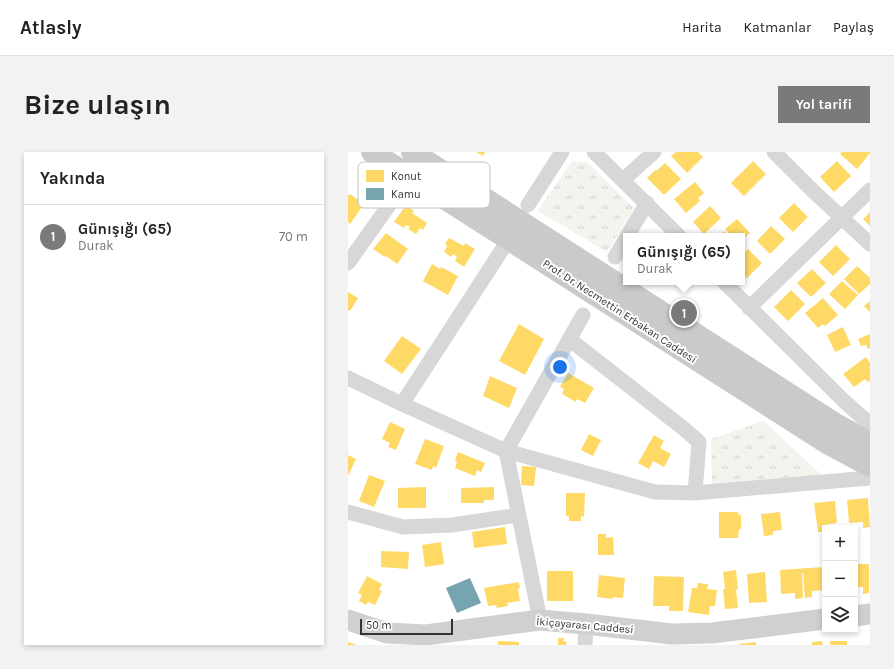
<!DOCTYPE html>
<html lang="tr">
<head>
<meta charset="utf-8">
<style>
	:root { --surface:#fff; --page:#f2f2f2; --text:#222; --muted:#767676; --line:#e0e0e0; --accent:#7a7a7a }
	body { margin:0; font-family:Karla,sans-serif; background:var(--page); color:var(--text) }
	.controls { position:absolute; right:12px; bottom:12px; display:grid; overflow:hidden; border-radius:0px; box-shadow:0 2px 6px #0003 }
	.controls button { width:36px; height:36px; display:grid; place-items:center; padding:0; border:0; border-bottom:1px solid var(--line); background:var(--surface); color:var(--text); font:20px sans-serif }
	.scale { position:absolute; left:12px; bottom:10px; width:93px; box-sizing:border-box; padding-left:4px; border:2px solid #333; border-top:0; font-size:11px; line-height:14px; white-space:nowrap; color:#333; -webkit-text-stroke:3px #fff; paint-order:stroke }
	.you { position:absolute; left:212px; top:215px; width:14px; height:14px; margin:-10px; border:3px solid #fff; border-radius:50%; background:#1a73e8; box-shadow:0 0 0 6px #1a73e833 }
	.badge { display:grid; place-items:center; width:26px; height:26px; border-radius:50%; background:var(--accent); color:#fff; font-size:13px; font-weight:700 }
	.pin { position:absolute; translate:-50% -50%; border:2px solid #fff; box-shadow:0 1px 4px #0006 }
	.popup { position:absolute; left:275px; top:81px; width:122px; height:52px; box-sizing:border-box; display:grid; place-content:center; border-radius:0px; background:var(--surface); filter:drop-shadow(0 1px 3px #0005); font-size:13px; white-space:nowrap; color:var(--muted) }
	.popup b { font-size:15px; color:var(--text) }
	.popup::after { content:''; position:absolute; left:50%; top:100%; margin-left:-8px; border:8px solid transparent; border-top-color:var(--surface) }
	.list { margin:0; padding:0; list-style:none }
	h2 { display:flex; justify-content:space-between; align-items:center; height:52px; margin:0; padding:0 16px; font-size:17px }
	h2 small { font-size:13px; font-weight:400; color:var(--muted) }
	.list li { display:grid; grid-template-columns:26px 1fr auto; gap:12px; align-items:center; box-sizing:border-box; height:64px; padding:0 16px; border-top:1px solid var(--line) }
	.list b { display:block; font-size:15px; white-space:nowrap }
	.list p { margin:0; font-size:13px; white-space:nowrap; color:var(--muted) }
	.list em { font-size:13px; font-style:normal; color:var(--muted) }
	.icon { flex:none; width:22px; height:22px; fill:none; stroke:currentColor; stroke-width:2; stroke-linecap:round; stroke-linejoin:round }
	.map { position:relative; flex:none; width:522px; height:493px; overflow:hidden; border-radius:0px }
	header { display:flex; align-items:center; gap:24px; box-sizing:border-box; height:56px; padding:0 20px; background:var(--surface); border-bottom:1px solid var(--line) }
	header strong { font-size:19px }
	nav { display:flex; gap:22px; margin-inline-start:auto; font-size:14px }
	.intro { display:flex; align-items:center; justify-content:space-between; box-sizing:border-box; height:96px; padding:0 24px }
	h1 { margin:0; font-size:28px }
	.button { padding:10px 18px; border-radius:0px; background:var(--accent); color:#fff; font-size:14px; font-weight:700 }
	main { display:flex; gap:24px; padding:0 24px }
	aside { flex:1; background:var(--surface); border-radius:0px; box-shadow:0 2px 6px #0003 }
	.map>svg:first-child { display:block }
	.park { fill:url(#park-tufts) }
	.homes { fill:#ffd966 }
	.public { fill:#76a5af }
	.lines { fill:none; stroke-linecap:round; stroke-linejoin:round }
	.street { stroke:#d7d7d7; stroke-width:15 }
	.secondary { stroke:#d0d0d0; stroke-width:21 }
	.primary { stroke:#cacaca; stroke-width:22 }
	.labels { text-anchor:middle; stroke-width:4; stroke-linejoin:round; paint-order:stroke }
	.street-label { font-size:11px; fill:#333; stroke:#fff }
	.key { fill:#fff; stroke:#c2c2c2; stroke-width:1 }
	.key-label { font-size:11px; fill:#333 }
</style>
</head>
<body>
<header>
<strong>Atlasly</strong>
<nav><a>Harita</a><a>Katmanlar</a><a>Paylaş</a></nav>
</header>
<div class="intro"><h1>Bize ulaşın</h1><a class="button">Yol tarifi</a></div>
<main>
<aside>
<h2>Yakında<small></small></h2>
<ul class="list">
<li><span class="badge">1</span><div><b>Günışığı (65)</b><p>Durak</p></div><em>70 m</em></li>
</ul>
</aside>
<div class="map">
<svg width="522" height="493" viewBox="0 0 522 493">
	<defs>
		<pattern id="park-tufts" width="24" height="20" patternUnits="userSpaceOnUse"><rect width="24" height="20" fill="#f1f5ed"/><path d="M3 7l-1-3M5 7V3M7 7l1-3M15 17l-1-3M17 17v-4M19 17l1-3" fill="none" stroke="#cfd2cc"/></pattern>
	</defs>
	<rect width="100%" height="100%" fill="#fff"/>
	<path class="park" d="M224,9L239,10L286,56L259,100L190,59Z
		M415,269L476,325L364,333L363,287Z"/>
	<path class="homes" d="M128,0H137L135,4Z
		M328,0H350L355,5L339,21L323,4Z
		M494,0H522V1L509,17L492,2Z
		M405,9L418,22L396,44L383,31Z
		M489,9L503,24L486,40L472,25Z
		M317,11L333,27L316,43L299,26L307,18L308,19Z
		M347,30L356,41L350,46L352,49L338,61L326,47Z
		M2,42L16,52L2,72L0,70V44Z
		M446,51L460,65L445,80L431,66Z
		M58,53L66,59L64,61L79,71L75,78L72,76L68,82L60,77L62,75L58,73L56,76L46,70Z
		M362,54L373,66L356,82L345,70Z
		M522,60V74L515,67Z
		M389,67L402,81L394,88V84H384L377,77Z
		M423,74L437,87L422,102L409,89Z
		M376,79L381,84H371Z
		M38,81L60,97L49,112L38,104L37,105L25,97Z
		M101,86L116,94L117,91L127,97L116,115L107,109L109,105L105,102L103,105L96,100L99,94L97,92Z
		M488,93L502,107L485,124L471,110Z
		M400,97L414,111L399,126L394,122V103Z
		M84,112L92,117L93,115L110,124L100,143L75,129Z
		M509,114L522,126V132L511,142L496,127Z
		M464,117L478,131L463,145L449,131Z
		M494,129L510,143L497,157L481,142Z
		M443,138L457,152L440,169L426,155Z
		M0,140L10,146L2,159L0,158Z
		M475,146L490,163L477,174L475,172L470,176L457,161Z
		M522,149V160L516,154Z
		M171,172L196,187L177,223L151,209Z
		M495,175L503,193L487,200L479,183Z
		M522,182V196L520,197L518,193L513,194L510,187Z
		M54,184L73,197L54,222L36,209Z
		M518,205L522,211V229L520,230L517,227L506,235L495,222Z
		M220,221L246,236L237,251L229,247L228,250L214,242L216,237L212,235Z
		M142,224L169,236L161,256L135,244Z
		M42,270L57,277L48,298L40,295L42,291L34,287Z
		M241,282L253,288L245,304L233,298Z
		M306,283L316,289L312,296L323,302L316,315L305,309L301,317L290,311Z
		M77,287L96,294L88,316L85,314L84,318L67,312Z
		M110,300L137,311L133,320L129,318L127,324L107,316L109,310L107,308Z
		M0,303L8,307L0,324Z
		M174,314L188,315L186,334L173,333Z
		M21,323L37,329L26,355L11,349Z
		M78,335V356H50V336Z
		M146,335V348H136V351H113V336Z
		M218,341H237L236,365L233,364V369H221V364H218Z
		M520,346L522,375L515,376V370L501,371L499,348Z
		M487,349L489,371L476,373V380H470L466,351Z
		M371,360H390V362L393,363V377H391L390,386H371Z
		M432,360L434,378L425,379V383L416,384L413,362Z
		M157,375L159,392L126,396L124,380Z
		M250,382H258V386L265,385L266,403H250Z
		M93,390L96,412L77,415L74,393Z
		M33,399L61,400L60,417L33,415Z
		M507,412H521V441L515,442V435H507Z
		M475,415L477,438L464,439V445L457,446L455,421H454L455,446L447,447V441L433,442L432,418Z
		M388,418L390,437L388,438L390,456L377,457L375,437H377L375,420Z
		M199,419H225V449H199Z
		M417,420L419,450L401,451L399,422Z
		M251,423L277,426L275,446L265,445V447L249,445Z
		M19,424L34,432L31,438L34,439L27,453L20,450L18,453L11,449L14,443L10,441Z
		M306,424L336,425L335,459H321V454H305Z
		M171,430L172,436L170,437L172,449L159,451L160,454L149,456L148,453L140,454L136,436Z
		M350,431L360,432L359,437L369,438L367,454H362L361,463L340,460L344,436H349Z
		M210,486H216L215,489L219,490L218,493H210Z
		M150,489L171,490V493H150Z
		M474,489L475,493H464V490Z
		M482,489H499V493H482Z
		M0,490L9,493H0Z
		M408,490V493H391V492Z"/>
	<path class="public" d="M122,426L133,451L109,461L98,436Z"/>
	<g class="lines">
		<path class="street" d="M246,0L331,84
			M426,0L463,37L522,92
			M275,28L306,0
			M180,53L214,0
			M279,84L299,51
			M267,105L278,86
			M0,111L49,42
			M376,130L497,250L522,272
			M401,156L522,38
			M221,187L335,276L351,290L347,341
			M0,226L54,252L158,299L307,340L347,341L522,326
			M54,252L161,87
			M0,360L55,375L104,373L170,363
			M192,468L158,299L235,163
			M237,493L238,472"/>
		<path class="secondary" d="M507,464L522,462
			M0,468L39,481L78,483L192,468L238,472L324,482L364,481L477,467"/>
		<path class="primary" d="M24,0L479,291L522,314
			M64,0L486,271L522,291"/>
	</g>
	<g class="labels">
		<g class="street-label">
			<text transform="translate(272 159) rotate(33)" y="4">Prof. Dr. Necmettin Erbakan Caddesi</text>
			<text transform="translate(237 473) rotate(5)" y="4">İkiçayarası Caddesi</text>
		</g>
	</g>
	<rect x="10" y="10" width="132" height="46" rx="6" class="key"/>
	<rect x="18" y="18" width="18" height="12" fill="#ffd966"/>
	<rect x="18" y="36" width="18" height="12" fill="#76a5af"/>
	<g class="key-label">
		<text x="43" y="28">Konut</text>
		<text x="43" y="46">Kamu</text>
	</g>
</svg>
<div class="controls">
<button>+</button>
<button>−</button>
<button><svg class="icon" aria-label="layers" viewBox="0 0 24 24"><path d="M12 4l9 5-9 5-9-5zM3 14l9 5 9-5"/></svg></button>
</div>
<div class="scale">50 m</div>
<div class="you"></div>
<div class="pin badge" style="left:336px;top:161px">1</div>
<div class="popup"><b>Günışığı (65)</b>Durak</div>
</div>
</main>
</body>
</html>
